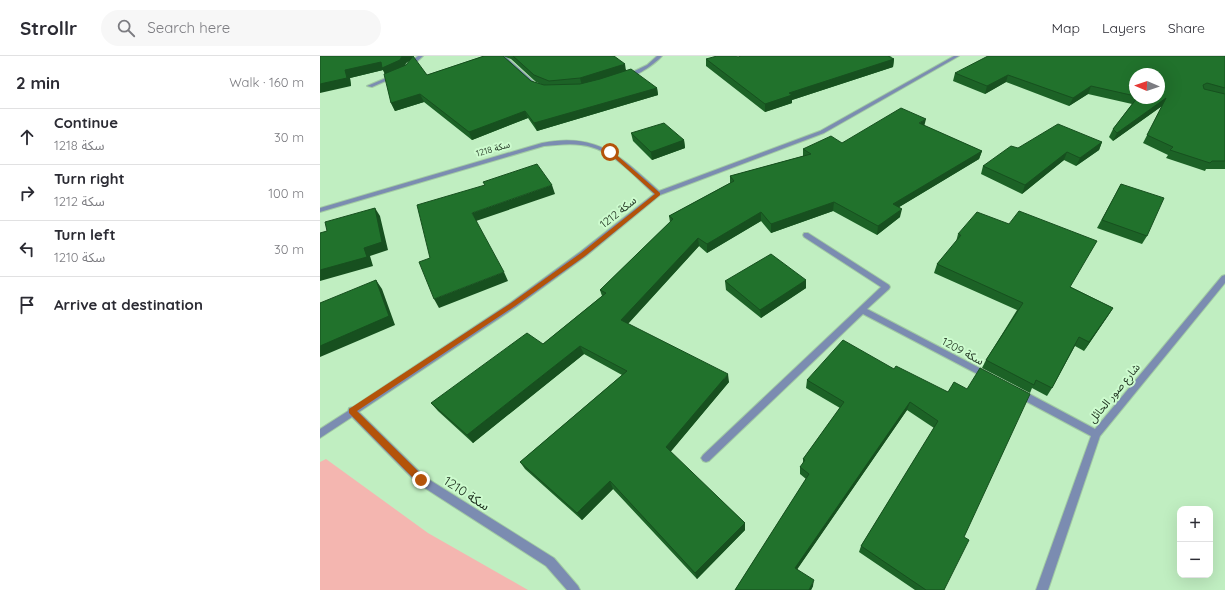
<!DOCTYPE html>
<html lang="en">
<head>
<meta charset="utf-8">
<style>
	:root { --surface:#fff; --page:#f7f7f7; --text:#2b2b33; --muted:#7c7c81; --line:#e1e1e2 }
	body { margin:0; font-family:Quicksand,"Noto Sans Arabic",sans-serif; background:var(--page); color:var(--text) }
	.controls { position:absolute; right:12px; bottom:12px; display:grid; overflow:hidden; border-radius:8px; box-shadow:0 4px 16px #0002 }
	.controls button { width:36px; height:36px; display:grid; place-items:center; padding:0; border:0; border-bottom:1px solid var(--line); background:var(--surface); color:var(--text); font:20px sans-serif }
	.compass { position:absolute; left:809px; top:12px; width:36px; height:36px; border-radius:50%; background:var(--surface); box-shadow:0 4px 16px #0002; rotate:272deg }
	.stop { position:absolute; width:12px; height:12px; margin:-9px; border:3px solid #b45309; border-radius:50%; background:#fff }
	.stop.end { background:#b45309; border-color:#fff; box-shadow:0 1px 4px #0008 }
	.list { margin:0; padding:0; list-style:none }
	h2 { display:flex; justify-content:space-between; align-items:center; height:52px; margin:0; padding:0 16px; font-size:17px }
	h2 small { font-size:13px; font-weight:400; color:var(--muted) }
	.list li { display:grid; grid-template-columns:26px 1fr auto; gap:12px; align-items:center; box-sizing:border-box; height:56px; padding:0 16px; border-top:1px solid var(--line) }
	.list b { display:block; font-size:15px; white-space:nowrap }
	.list p { margin:0; font-size:13px; white-space:nowrap; color:var(--muted) }
	.list em { font-size:13px; font-style:normal; color:var(--muted) }
	.icon { flex:none; width:22px; height:22px; fill:none; stroke:currentColor; stroke-width:2; stroke-linecap:round; stroke-linejoin:round }
	.map { position:relative; flex:none; width:905px; height:534px; overflow:hidden }
	header { display:flex; align-items:center; gap:24px; box-sizing:border-box; height:56px; padding:0 20px; background:var(--surface); border-bottom:1px solid var(--line) }
	header strong { font-size:19px }
	nav { display:flex; gap:22px; margin-inline-start:auto; font-size:14px }
	.search { width:280px; height:36px; background:var(--page); display:flex; align-items:center; gap:10px; box-sizing:border-box; padding:0 14px; border-radius:22px; color:var(--muted); font-size:15px }
	main { display:flex }
	aside { flex:1; background:var(--surface) }
	.map>svg:first-child { display:block }
	.green { fill:#f4b6b0 }
	.lines { fill:none; stroke-linecap:round; stroke-linejoin:round }
	.service-casing { stroke:#a2cba3; stroke-width:2 }
	.minor-casing { stroke:#a2cba3; stroke-width:2 }
	.service { fill:#7b8cb1; fill-rule:evenodd }
	.minor { fill:#7b8cb1; fill-rule:evenodd }
	.wall { fill:#1c6226; fill-rule:evenodd }
	.shaded-wall { fill:#17501f }
	.building { fill:#21722c; stroke:#17501f }
	.route { fill:#b45309 }
	.labels { text-anchor:middle; stroke-width:4; stroke-linejoin:round; paint-order:stroke }
	.far-street-label { font-size:9px; fill:#1a2c1b; stroke:#cdfbce }
	.street-label { font-size:11px; fill:#1a2c1b; stroke:#cdfbce }
	.near-street-label { font-size:13px; fill:#1a2c1b; stroke:#cdfbce }
</style>
</head>
<body>
<header>
<strong>Strollr</strong>
<div class="search"><svg class="icon" aria-label="search" viewBox="0 0 24 24"><circle cx="10" cy="10" r="6"/><path d="M15 15l6 6"/></svg>Search here</div>
<nav><a>Map</a><a>Layers</a><a>Share</a></nav>
</header>
<main>
<aside>
<h2>2 min<small>Walk · 160 m</small></h2>
<ul class="list">
<li><svg class="icon" aria-label="ahead" viewBox="0 0 24 24"><path d="M12 20V5M6 11l6-6 6 6"/></svg><div><b>Continue</b><p>سكة 1218</p></div><em>30 m</em></li>
<li><svg class="icon" aria-label="right" viewBox="0 0 24 24"><path d="M7 20v-9h11M14 6l5 5-5 5"/></svg><div><b>Turn right</b><p>سكة 1212</p></div><em>100 m</em></li>
<li><svg class="icon" aria-label="left" viewBox="0 0 24 24"><path d="M17 20v-9H6M10 6l-5 5 5 5"/></svg><div><b>Turn left</b><p>سكة 1210</p></div><em>30 m</em></li>
<li><svg class="icon" aria-label="arrive" viewBox="0 0 24 24"><path d="M6 21V4h12l-3 4 3 4H6"/></svg><div><b>Arrive at destination</b></div></li>
</ul>
</aside>
<div class="map">
<svg width="905" height="534" viewBox="0 0 905 534">
	<rect width="100%" height="100%" fill="#c0eec1"/>
	<path class="green" d="M6,403L108,477L208,534H0V406Z"/>
	<g class="lines">
		<defs>
			<path id="service" d="M98,0H103L91,11H87V9Z
				M73,19L77,20L52,31L47,30Z"/>
			<path id="minor" d="M180,0H185L213,25V27H209Z
				M337,0H342C336,7 312,25 304,20L327,9Z
				M634,0H639L504,77L340,139L266,200L196,251L39,356L105,421L234,502L258,530L260,534H247L226,510L97,427L32,361L0,382V373L28,355L29,352L33,351L190,247L260,196L334,138C313,119 291,92 261,89C249,87 237,89 224,90L0,156V152L222,87C278,76 301,101 339,135L500,75Z
				M484,177H488L569,229L570,231L569,233L547,253L671,318L672,320L671,322L668,323L665,322L543,258L389,405L386,406L383,405L381,402L383,399L561,231L484,181L483,179Z
				M905,219V227L780,380L728,534H716L771,380L696,340L695,337L696,334L699,333L702,334L775,373L902,220Z"/>
		</defs>
		<use href="#service" class="service-casing"/>
		<use href="#minor" class="minor-casing"/>
		<use href="#service" class="service"/>
		<use href="#minor" class="minor"/>
	</g>
	<path class="wall" d="M0,0L92,1L107,19L164,0H294L306,14L337,32L338,39L217,75L208,62L152,84L104,46L75,55L71,47L65,18L63,14L30,22L31,30ZM183,0L191,3L216,26L221,28L211,25ZM90,4L86,9H85L86,7Z
		M421,0H572L569,1L574,3L573,11L472,44V47L445,56L386,10V3L418,1Z
		M905,0V113H886L885,115L846,102L848,99L823,87L842,50L793,85L789,81L793,73L812,48L768,38L749,50L686,26L665,38L633,25L635,17ZM815,18L839,42H815Z
		M605,70L662,95L659,103L579,151L580,161L557,179L513,155L451,177L441,165L387,197L379,190L308,268L409,326L350,396L425,467V474L377,523L293,433L262,464L205,413L200,406L302,319L264,298L153,387L118,355L111,347L223,288L282,240L280,234L350,166L349,160L410,127V120L483,100V93L522,87Z
		M311,77L364,84L365,92L332,104L313,85Z
		M782,86L779,94L756,110L744,104L702,138L661,118L663,110L698,92Z
		M801,128L827,180L822,188L777,172Z
		M638,178L751,231L793,252L764,295L755,290L732,332L727,340L712,332L710,337L662,312L666,304L697,254L614,217L617,208L636,186Z
		M486,224V232L441,262L406,234L405,225Z
		M574,313L628,336L644,481L624,534H595L539,496L541,490L614,372L587,354L477,513L493,530L491,534H415L486,423L480,418V411L483,408V403L520,352L486,332L487,324Z"/>
	<path class="shaded-wall" d="M82,0H92L93,2L86,7L84,12L66,20L63,14L30,22L31,30L0,37V28L25,14L61,6Z
		M574,3L573,11L472,44V47L445,56V48L469,37Z
		M305,8L306,15L262,30L260,22Z
		M688,19L686,26L665,38L667,30Z
		M771,30L768,38L749,50L753,42Z
		M337,32L338,39L217,75L214,67Z
		M100,38L104,46L75,55L71,47Z
		M846,42L842,50L793,85L797,77Z
		M205,55L208,62L152,84L149,76Z
		M606,63L604,71L599,67Z
		M364,84L365,92L332,104L331,96Z
		M782,86L779,94L756,110L760,102Z
		M662,95L659,103L571,156L573,148Z
		M747,96L744,104L702,138L705,129Z
		M232,129L235,138L156,165L152,157Z
		M514,146L513,155L451,177V168Z
		M55,152L60,160L68,194L50,200L53,210L0,225V214L44,192Z
		M582,153L580,161L557,179L558,170Z
		M441,156V165L387,197V188Z
		M378,182L379,190L303,273L301,264Z
		M184,216L188,225L119,252L114,243Z
		M56,224L62,233L75,269L0,301V290Z
		M486,224V232L441,262L440,254Z
		M793,252L788,260L764,295L769,286Z
		M260,290L264,298L153,387L147,379Z
		M408,318L409,326L348,399L346,391Z
		M590,346L587,354L474,518L475,512Z
		M290,425L293,433L262,464L257,457Z
		M425,467V474L377,523L375,517Z
		M494,524L493,530L491,534H489Z"/>
	<path class="building" d="M0,0H82L80,4L62,12L61,6L25,14L27,22L0,28Z
		M93,0L107,19L164,0H183L211,25L224,29L260,28L280,23L311,13L337,32L214,67L205,55L149,76L100,38L71,47L64,18L86,9Z
		M193,0H294L305,8L260,22L229,25L214,19Z
		M397,0H416L418,1L421,0H568L574,3L469,37L472,39L445,48L386,3Z
		M668,0H905V32L887,27L883,29L884,33L905,38V105H892L890,107L850,94L853,91L827,79L846,42L797,77L793,73L817,42H839V18H815V40L771,30L753,42L688,19L667,30L635,17Z
		M581,52L606,63L599,67L662,95L573,148L582,153L558,170L514,146L451,168L441,156L387,188L378,182L301,264L408,318L346,391L425,467L375,517L290,425L257,457L200,406L307,315L260,290L147,379L111,347L207,277L223,288L286,237L280,234L353,163L349,160L414,125L410,120L491,98L483,93L511,80L522,87Z
		M344,67L364,84L331,96L311,77Z
		M738,68L782,86L760,102L747,96L705,129L663,110L691,90L698,92Z
		M217,108L232,129L152,157L184,216L114,243L99,206L110,202L97,149L165,129L163,126Z
		M801,128L844,142L827,180L782,164Z
		M55,152L62,186L44,192L47,201L0,214V177L7,175L5,166Z
		M699,155L777,185L750,231L793,252L769,286L759,281L732,332L716,324L714,329L666,304L703,247L617,208L641,179L638,178L657,156L689,168Z
		M451,198L486,224L440,254L405,225Z
		M56,224L69,260L0,290V247Z
		M523,284L574,313L576,310L628,336L634,326L647,333L660,312L710,338L644,481L649,484L624,534H606L541,490L618,365L590,346L475,512L494,524L489,534H415L489,418L480,411L485,404L483,403L524,346L487,324Z"/>
	<path class="route" d="M289,95H292L340,137V139L265,200L195,250L37,355L104,421V427H98L29,357V353L191,247L261,197L335,138L289,97Z"/>
	<g class="labels">
		<g class="far-street-label">
			<text transform="translate(173 93) rotate(-16)" y="3">سكة 1218</text>
		</g>
		<g class="street-label">
			<text transform="translate(298 156) rotate(-39)" y="4">سكة 1212</text>
			<text transform="translate(643 295) rotate(28)" y="4">سكة 1209</text>
			<text transform="translate(794 337) rotate(-50)" y="4">شارع صور الحائل</text>
		</g>
		<g class="near-street-label">
			<text transform="translate(147 437) rotate(33)" y="5">سكة 1210</text>
		</g>
	</g>
</svg>
<div class="controls">
<button>+</button>
<button>−</button>
</div>
<svg class="compass" viewBox="-18 -18 36 36"><path d="M0-13l5 13h-10z" fill="#e53935"/><path d="M0 13l5-13h-10z" fill="#7c7c81"/></svg>
<div class="stop" style="left:290px;top:96px"></div>
<div class="stop end" style="left:101px;top:424px"></div>
</div>
</main>
</body>
</html>
